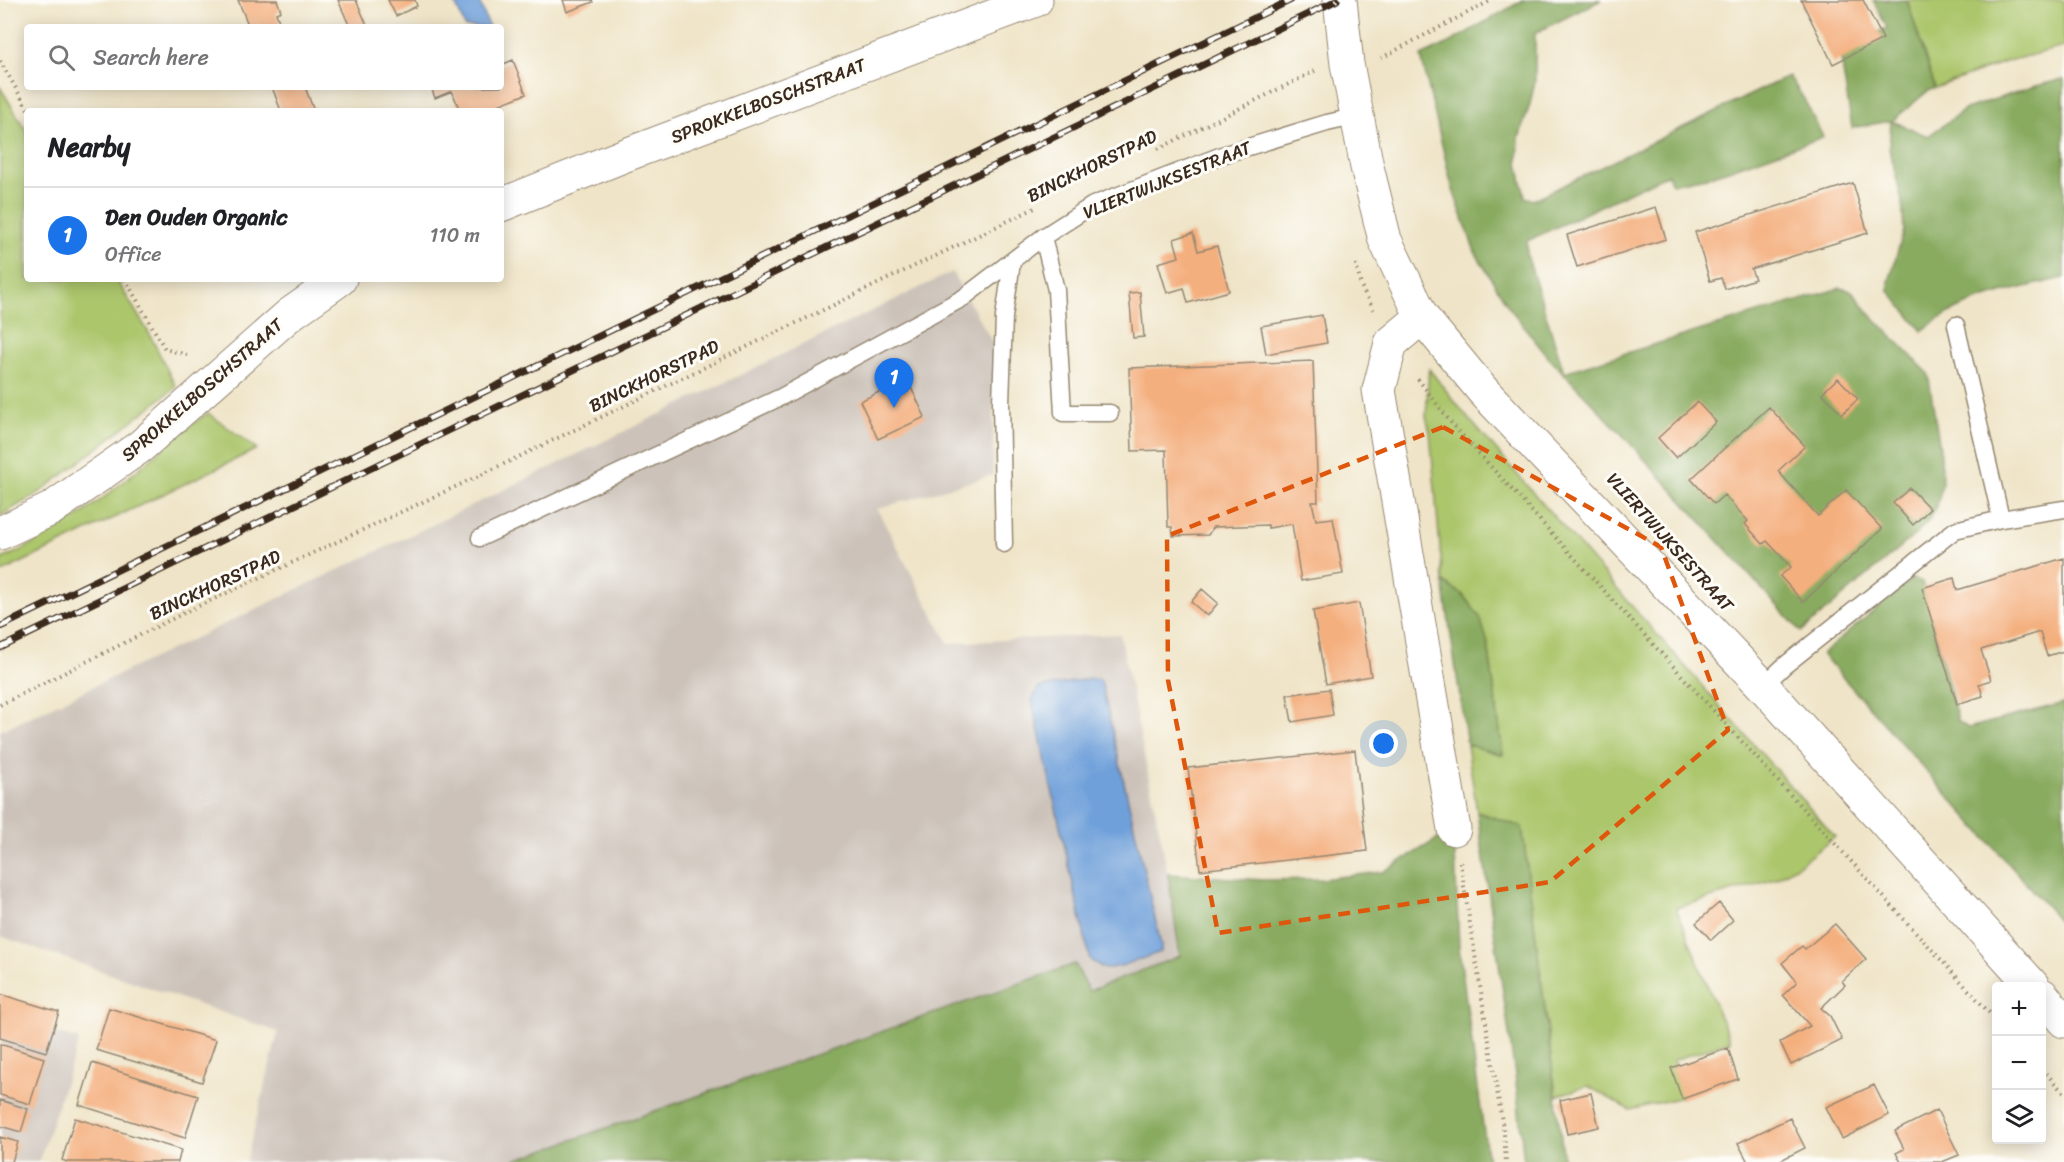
<!DOCTYPE html>
<html lang="en">
<head>
<meta charset="utf-8">
<style>
	:root { --surface:#fff; --page:#f6f6f6; --text:#202124; --muted:#757577; --line:#e0e0e0; --accent:#1a73e8 }
	body { margin:0; font-family:Sriracha,sans-serif; background:var(--page); color:var(--text) }
	.controls { position:absolute; right:18px; bottom:18px; display:grid; overflow:hidden; border-radius:6px; box-shadow:0 3px 15px #0003 }
	.controls button { width:54px; height:54px; display:grid; place-items:center; padding:0; border:0; border-bottom:2px solid var(--line); background:var(--surface); color:var(--text); font:30px sans-serif }
	.you { position:absolute; left:1384px; top:744px; width:21px; height:21px; margin:-15px; border:4px solid #fff; border-radius:50%; background:#1a73e8; box-shadow:0 0 0 9px #1a73e833 }
	.badge { display:grid; place-items:center; width:39px; height:39px; border-radius:50%; background:var(--accent); color:#fff; font-size:20px; font-weight:700 }
	.pin { position:absolute; translate:-50% -50px; filter:drop-shadow(0 2px 3px #0008) }
	.pin::after { content:''; position:absolute; top:32px; width:21px; height:18px; background:inherit; clip-path:polygon(0 0,100% 0,50% 100%) }
	.list { margin:0; padding:0; list-style:none }
	h2 { display:flex; justify-content:space-between; align-items:center; height:78px; margin:0; padding:0 24px; font-size:26px }
	h2 small { font-size:20px; font-weight:400; color:var(--muted) }
	.list li { display:grid; grid-template-columns:39px 1fr auto; gap:18px; align-items:center; box-sizing:border-box; height:96px; padding:0 24px; border-top:2px solid var(--line) }
	.list b { display:block; font-size:22px; white-space:nowrap }
	.list p { margin:0; font-size:20px; white-space:nowrap; color:var(--muted) }
	.list em { font-size:20px; font-style:normal; color:var(--muted) }
	.icon { flex:none; width:33px; height:33px; fill:none; stroke:currentColor; stroke-width:2; stroke-linecap:round; stroke-linejoin:round }
	.map { position:relative; flex:none; width:2064px; height:1162px; overflow:hidden }
	.search { position:absolute; background:var(--surface); box-shadow:0 3px 15px #0003; left:24px; top:24px; width:480px; height:66px; display:flex; align-items:center; gap:15px; box-sizing:border-box; padding:0 21px; border-radius:6px; color:var(--muted); font-size:22px }
	.panel { position:absolute; background:var(--surface); box-shadow:0 3px 15px #0003; left:24px; top:108px; width:480px; height:174px; border-radius:6px }
	.map>svg:first-child { display:block }
	.industrial { fill:#ccc2b9 }
	.green { fill:#acc66c; stroke:#747845; stroke-width:1.5 }
	.forest { fill:#89ab60; stroke:#626a3f; stroke-width:1.5 }
	.water { fill:#70a0da; stroke:#56657c; stroke-width:1.5 }
	.building { fill:#f4af7e }
	.lines { fill:none; stroke-linecap:round; stroke-linejoin:round }
	.service-casing { stroke:#958772; stroke-width:19 }
	.minor-casing { stroke:#958772; stroke-width:35 }
	.tertiary-casing { stroke:#958772; stroke-width:35 }
	.path { stroke:#958772; stroke-width:4; stroke-dasharray:1.5 4.5; stroke-linecap:butt }
	.service { stroke:#fff; stroke-width:16 }
	.minor { stroke:#fff; stroke-width:33 }
	.tertiary { stroke:#fff; stroke-width:33 }
	.rail-casing { stroke:#3b2a1e; stroke-width:7 }
	.rail { stroke:#fdfcf7; stroke-width:4.5; stroke-dasharray:14; stroke-linecap:butt }
	.marked { fill:none; stroke:#df570d; stroke-width:4.5; stroke-dasharray:12 8; stroke-linejoin:round }
	.labels { text-anchor:middle; stroke-width:6; stroke-linejoin:round; paint-order:stroke }
	.street-label { font-size:18px; fill:#3b2a1e; stroke:#fdfcf7 }
</style>
</head>
<body>
<div class="map">
<svg width="2064" height="1162" viewBox="0 0 2064 1162">
	<rect width="100%" height="100%" fill="#fdfcf7"/>
	<filter id="ink" filterUnits="userSpaceOnUse"><feTurbulence type="fractalNoise" baseFrequency=".0167" numOctaves="2"/><feDisplacementMap in="SourceGraphic" scale="12" xChannelSelector="R" yChannelSelector="G"/><feConvolveMatrix kernelMatrix="1 2 1 2 8 2 1 2 1" color-interpolation-filters="sRGB"/></filter>
	<filter id="wash" filterUnits="userSpaceOnUse"><feTurbulence type="fractalNoise" baseFrequency=".008" numOctaves="4" result="noise"/><feDisplacementMap in="SourceGraphic" scale="24" xChannelSelector="R" yChannelSelector="G"/><feGaussianBlur stdDeviation="1.35" result="paint"/><feColorMatrix in="noise" values="0 0 0 0 0 0 0 0 0 0 0 0 0 0 0 0 0 1.4 0 .05"/><feComposite in="paint" operator="in"/></filter>
	<g filter="url(#wash)">
		<rect width="100%" height="100%" fill="#efe4c7"/>
		<path class="industrial" d="M952,272L994,345L993,475L877,509L948,643L1120,634L1168,874L1180,956L1089,991L1074,964L509,1162H246L278,1032L0,936V731L401,540Z
			M0,1017L79,1040L39,1162H0Z"/>
		<path class="green" d="M1907,0H2064V47L2008,61L1935,88Z
			M0,87L27,132V279H116L149,333L176,387L39,493L0,516Z
			M1429,369L1463,412L1624,597L1835,837L1800,864L1775,879L1676,908L1730,1041L1674,1060L1686,1096L1630,1110L1588,1086L1556,1096L1522,827L1477,812L1467,745L1503,754L1488,644L1462,594L1443,582L1430,432L1426,416Z
			M208,413L257,449L0,573V560C42,541 83,516 118,486C148,462 176,435 208,413Z"/>
		<path class="forest" d="M1523,0H1601L1535,33V81L1530,104L1519,138L1518,163L1525,197L1533,200L1789,76L1804,99L1823,137L1711,176L1672,184L1668,174L1527,241V255L1564,372L1840,288L1852,291L1870,314L1928,373L1941,455L1942,483L1939,499L1930,519L1917,533L1801,632L1618,430L1547,356L1508,306L1475,252L1452,187L1421,56L1447,44Z
			M1873,0H1907L1935,88L1928,91L1892,121L1928,136L1966,109L2032,87L2064,79V278C2014,290 1962,298 1922,331L1889,291V281L1904,230L1902,201L1889,148L1891,121L1852,128L1840,52L1887,28Z
			M1913,578L1922,582L1958,721L1968,728L2064,703V926L1822,654Z
			M1443,582L1462,594L1480,617L1488,644L1503,755L1467,745Z
			M1477,812L1522,827L1564,1162H1524L1516,1082Z
			M1454,829L1459,948L1488,1162H509L1075,964L1089,991L1180,956L1168,874L1263,880L1321,879L1383,872Z"/>
		<path class="water" d="M454,0H479L489,27H465Z
			M1089,679H1097L1101,681L1161,945V952L1121,966L1105,969L1090,960L1032,701L1038,688Z"/>
		<g id="blocks">
			<path class="building" d="M238,0H277L281,11L276,13L281,27H249Z
				M338,0H356L367,25L362,27H350Z
				M388,0H415L417,6L396,16Z
				M563,0H592L593,2L567,12Z
				M1801,0H1863L1883,39L1833,64Z
				M513,60L526,94L483,111H460L452,91L435,98L431,87H501V65Z
				M272,87H305L314,111H281Z
				M1853,183L1868,233L1751,269L1755,279L1725,289L1721,278L1710,281L1695,232Z
				M1656,207L1666,239L1577,267L1567,235Z
				M1193,233L1198,251L1217,246L1229,291L1188,303L1184,288L1167,293L1158,263L1179,257L1174,239Z
				M1140,292L1144,337L1133,338L1129,293Z
				M1322,315L1327,343L1266,354L1261,326Z
				M1313,361L1318,502H1312L1316,520L1333,518L1343,574L1301,581L1292,524L1268,528V525L1213,527L1208,535L1173,536L1172,527H1168L1166,450L1132,451L1129,368Z
				M1838,378L1858,399L1842,414L1822,393Z
				M907,379L925,417L878,439L860,401Z
				M1697,402L1716,422L1676,458L1658,438Z
				M1769,407L1805,446L1778,471L1818,516L1846,490L1882,529L1803,602L1780,576L1791,567L1767,541L1763,544L1745,524L1748,521L1724,495L1714,504L1691,479Z
				M1910,488L1930,509L1913,525L1893,503Z
				M2064,558V651L2047,656L2040,632L1981,650L1991,680L1979,684L1983,696L1957,704L1922,588L1954,578L1957,590Z
				M1202,589L1218,603L1207,616L1191,602Z
				M1359,603L1371,676L1326,684L1313,611Z
				M1329,689L1333,715L1292,722L1287,695Z
				M1355,750L1367,851L1200,870L1188,768Z
				M1719,903L1733,920L1711,940L1696,923Z
				M1835,924L1866,959L1842,981L1845,985L1821,1008L1830,1016L1842,1040L1791,1065L1780,1042L1810,1026L1783,995L1797,982L1782,963L1802,946L1805,949Z
				M0,994L59,1012L46,1052L0,1038Z
				M109,1008L216,1040L202,1082L96,1050Z
				M0,1044L44,1058L30,1104L0,1095Z
				M1728,1048L1738,1079L1682,1099L1671,1068Z
				M92,1063L198,1096L185,1138L79,1105Z
				M1874,1085L1889,1115L1842,1139L1826,1107Z
				M1591,1093L1599,1127L1567,1134L1560,1100Z
				M0,1100L28,1109L21,1132L0,1126Z
				M1937,1110L1959,1155L1942,1162H1901L1896,1153L1904,1149L1895,1131Z
				M75,1118L181,1150L178,1162H67L62,1160Z
				M1790,1118L1805,1148L1777,1162H1748L1738,1143Z
				M0,1137L18,1142L12,1162H0Z"/>
		</g>
	</g>
	<g filter="url(#ink)">
		<use href="#blocks" fill-opacity="0" stroke="#958772" stroke-width="1.5"/>
		<g class="lines">
			<defs>
				<path id="service" d="M1043,237L1056,290L1063,413H1110
					M1956,325L2001,519
					M480,538L781,397L963,298L1043,237L1093,205L1222,155L1327,123L1358,116
					M1004,544L1001,403L1004,317L1012,262
					M1763,686L1784,666L1955,530L2001,519L2064,509"/>
				<path id="minor" d="M501,205L623,156L1036,0
					M1422,317L1391,343L1379,390L1454,829
					M0,533L51,509L141,446L289,315L340,279"/>
				<path id="tertiary" d="M1340,0L1347,64L1367,167L1385,240L1422,317L1484,392L1763,686L2033,986
					M2042,995L2064,1021"/>
			</defs>
			<use href="#service" class="service-casing"/>
			<use href="#minor" class="minor-casing"/>
			<use href="#tertiary" class="tertiary-casing"/>
			<path class="path" d="M1381,58L1492,0
				M0,61L29,111
				M1158,149L1315,71
				M1356,264L1361,286L1375,313
				M125,279L165,349L191,356
				M1418,379L1452,424L1996,1020
				M0,705L188,611L483,474L1035,208
				M1460,862L1504,1134L1506,1162
				M2042,1069L2064,1093"/>
			<use href="#service" class="service"/>
			<use href="#minor" class="minor"/>
			<use href="#tertiary" class="tertiary"/>
			<defs>
				<path id="rail" d="M0,627L1291,0
					M0,648L1337,0"/>
			</defs>
			<use href="#rail" class="rail-casing"/>
			<use href="#rail" class="rail"/>
		</g>
	</g>
	<path class="marked" d="M1443,427L1661,547L1728,730L1550,882L1218,933L1168,680L1167,536Z"/>
	<g class="labels">
		<g class="street-label">
			<text transform="translate(768 101) rotate(-21)" y="6">SPROKKELBOSCHSTRAAT</text>
			<text transform="translate(1092 166) rotate(-26)" y="6">BINCKHORSTPAD</text>
			<text transform="translate(1167 180) rotate(-22)" y="6">VLIERTWIJKSESTRAAT</text>
			<text transform="translate(654 376) rotate(-26)" y="6">BINCKHORSTPAD</text>
			<text transform="translate(202 390) rotate(-41)" y="6">SPROKKELBOSCHSTRAAT</text>
			<text transform="translate(1670 542) rotate(48)" y="6">VLIERTWIJKSESTRAAT</text>
			<text transform="translate(215 585) rotate(-25)" y="6">BINCKHORSTPAD</text>
		</g>
	</g>
</svg>
<div class="controls">
<button>+</button>
<button>−</button>
<button><svg class="icon" aria-label="layers" viewBox="0 0 24 24"><path d="M12 4l9 5-9 5-9-5zM3 14l9 5 9-5"/></svg></button>
</div>
<div class="you"></div>
<div class="pin badge" style="left:894px;top:408px">1</div>
<div class="search"><svg class="icon" aria-label="search" viewBox="0 0 24 24"><circle cx="10" cy="10" r="6"/><path d="M15 15l6 6"/></svg>Search here</div>
<section class="panel">
<h2>Nearby<small></small></h2>
<ul class="list">
<li><span class="badge">1</span><div><b>Den Ouden Organic</b><p>Office</p></div><em>110 m</em></li>
</ul>
</section>
</div>
</body>
</html>
